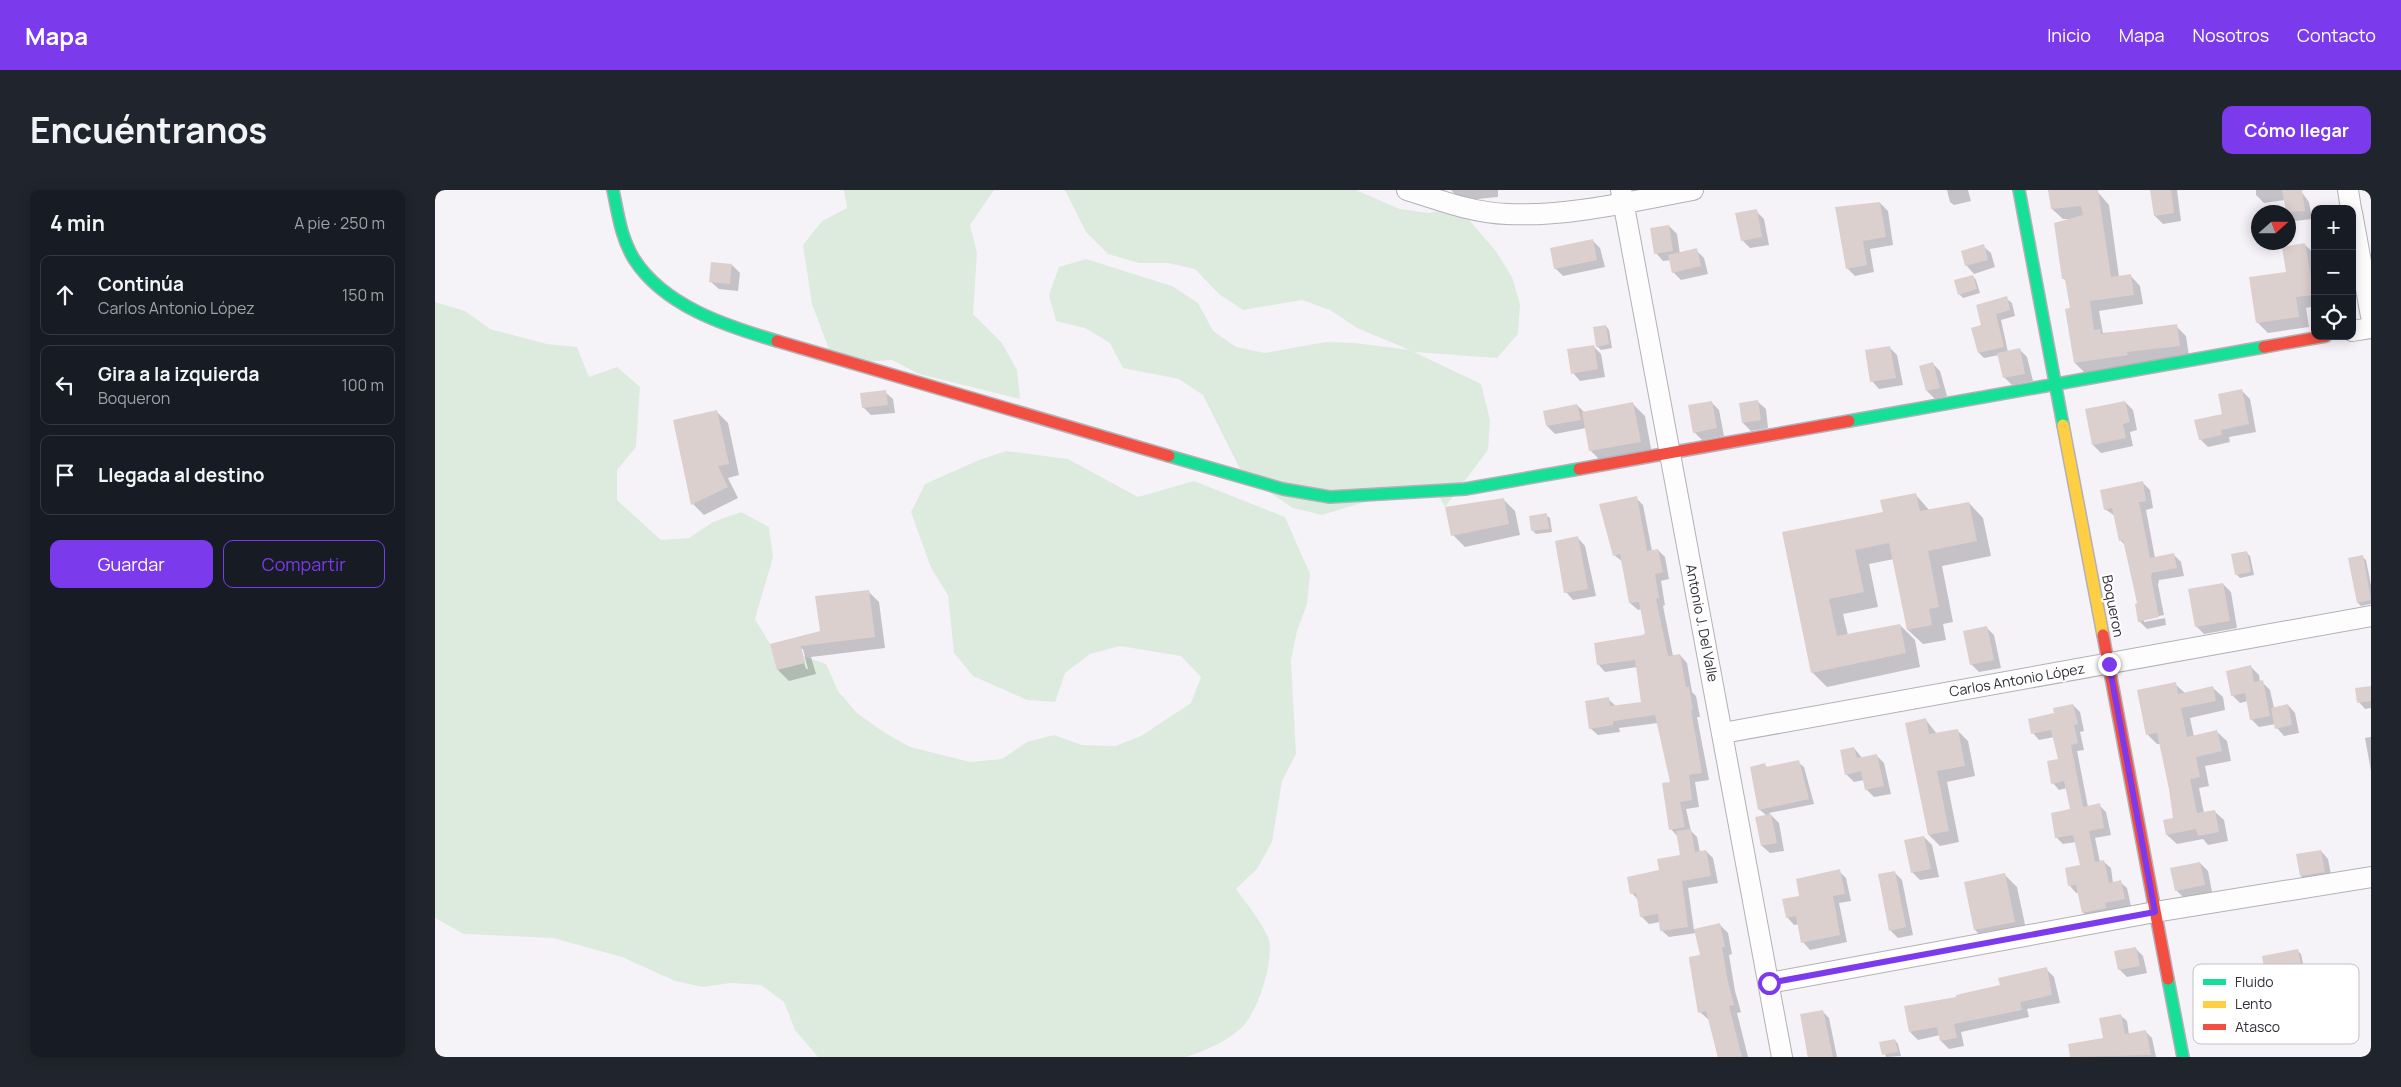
<!DOCTYPE html>
<html lang="es">
<head>
<meta charset="utf-8">
<style>
	:root { --surface:#171b24; --page:#20242c; --text:#f1f3f6; --muted:#9ea1a6; --line:#363941; --accent:#7c3aed }
	body { margin:0; font-family:Manrope,sans-serif; background:var(--page); color:var(--text) }
	.controls { position:absolute; right:15px; top:15px; display:grid; overflow:hidden; border-radius:10px; box-shadow:0 2px 12px #0003 }
	.controls button { width:45px; height:45px; display:grid; place-items:center; padding:0; border:0; border-bottom:1px solid var(--line); background:var(--surface); color:var(--text); font:25px sans-serif }
	.compass { position:absolute; left:1816px; top:15px; width:45px; height:45px; border-radius:50%; background:var(--surface); box-shadow:0 2px 12px #0003; rotate:69deg }
	.stop { position:absolute; width:15px; height:15px; margin:-11px; border:4px solid #7c3aed; border-radius:50%; background:#fff }
	.stop.end { background:#7c3aed; border-color:#fff; box-shadow:0 1px 5px #0008 }
	.list { margin:0; padding:0; list-style:none }
	h2 { display:flex; justify-content:space-between; align-items:center; height:65px; margin:0; padding:0 20px; font-size:21px }
	h2 small { font-size:16px; font-weight:400; color:var(--muted) }
	.list li { display:grid; grid-template-columns:32px 1fr auto; gap:15px; align-items:center; box-sizing:border-box; height:80px; margin:0 10px 10px; padding:0 10px; border:1px solid var(--line); border-radius:10px }
	.list b { display:block; font-size:19px; white-space:nowrap }
	.list p { margin:0; font-size:16px; white-space:nowrap; color:var(--muted) }
	.list em { font-size:16px; font-style:normal; color:var(--muted) }
	.actions { display:flex; gap:10px; padding:15px 20px }
	.actions a { flex:1; padding:11px 0; border:1px solid var(--accent); border-radius:10px; text-align:center; font-size:18px; color:var(--accent) }
	.actions .main { background:var(--accent); color:#fff }
	.icon { flex:none; width:28px; height:28px; fill:none; stroke:currentColor; stroke-width:2; stroke-linecap:round; stroke-linejoin:round }
	.map { position:relative; flex:none; width:1936px; height:867px; overflow:hidden; border-radius:10px }
	header { display:flex; align-items:center; gap:30px; box-sizing:border-box; height:70px; padding:0 25px; background:var(--accent); color:#fff }
	header strong { font-size:24px }
	nav { display:flex; gap:28px; margin-inline-start:auto; font-size:18px }
	.intro { display:flex; align-items:center; justify-content:space-between; box-sizing:border-box; height:120px; padding:0 30px }
	h1 { margin:0; font-size:35px }
	.button { padding:12px 22px; border-radius:10px; background:var(--accent); color:#fff; font-size:18px; font-weight:700 }
	main { display:flex; gap:30px; padding:0 30px }
	aside { flex:1; background:var(--surface); border-radius:10px; box-shadow:0 2px 12px #0003 }
	.map>svg:first-child { display:block }
	.green { fill:#ddebdf }
	.shadow { fill:#0003; fill-rule:evenodd }
	.building { fill:#dcd0cf }
	.lines { fill:none; stroke-linecap:round; stroke-linejoin:round }
	.street-casing { stroke:#b3b0b7; stroke-width:22 }
	.fast-casing { stroke:#b3b0b7; stroke-width:14 }
	.slow-casing { stroke:#b3b0b7; stroke-width:14 }
	.jam-casing { stroke:#b3b0b7; stroke-width:14 }
	.street { stroke:#fefdfe; stroke-width:20 }
	.fast { stroke:#16e098; stroke-width:11 }
	.slow { stroke:#ffcf43; stroke-width:11 }
	.jam { stroke:#f24e42; stroke-width:11 }
	.route { stroke:#7c3aed; stroke-width:6 }
	.labels { text-anchor:middle; stroke-width:4; stroke-linejoin:round; paint-order:stroke }
	.street-label { font-size:14px; fill:#322e38; stroke:#fff }
	.key { fill:#fff; stroke:#c2c0c3; stroke-width:1 }
	.key-label { font-size:14px; fill:#322e38 }
</style>
</head>
<body>
<header>
<strong>Mapa</strong>
<nav><a>Inicio</a><a>Mapa</a><a>Nosotros</a><a>Contacto</a></nav>
</header>
<div class="intro"><h1>Encuéntranos</h1><a class="button">Cómo llegar</a></div>
<main>
<aside>
<h2>4 min<small>A pie · 250 m</small></h2>
<ul class="list">
<li><svg class="icon" aria-label="ahead" viewBox="0 0 24 24"><path d="M12 20V5M6 11l6-6 6 6"/></svg><div><b>Continúa</b><p>Carlos Antonio López</p></div><em>150 m</em></li>
<li><svg class="icon" aria-label="left" viewBox="0 0 24 24"><path d="M17 20v-9H6M10 6l-5 5 5 5"/></svg><div><b>Gira a la izquierda</b><p>Boqueron</p></div><em>100 m</em></li>
<li><svg class="icon" aria-label="arrive" viewBox="0 0 24 24"><path d="M6 21V4h12l-3 4 3 4H6"/></svg><div><b>Llegada al destino</b></div></li>
</ul>
<div class="actions"><a class="main">Guardar</a><a>Compartir</a></div>
</aside>
<div class="map">
<svg width="1936" height="867" viewBox="0 0 1936 867">
	<rect width="100%" height="100%" fill="#f5f3f8"/>
	<path class="green" d="M409,0H559L535,35L542,63L538,124L567,153L582,180L585,209L484,184L457,170L428,172L398,170L377,114L368,55L387,31L412,18Z
		M630,0H921L965,19L994,23L1022,16L1060,60L1077,87L1085,114L1083,144L1062,168L979,162L1046,194L1055,230L1053,260L1010,317L1004,306L946,307L887,325L858,318L808,285L768,205L744,189L688,178L675,153L650,138L621,131L614,105L624,77L651,69L737,96L763,113L778,141L801,157L830,163L891,152L920,153L975,160L922,138L895,120L867,110L808,120L784,104L760,79L733,73H704L673,64L651,42Z
		M0,112L30,121L55,139L112,154L142,157L154,187L182,177L205,197L201,257L182,280V310L226,350L254,348L278,332L306,322L334,337L338,367L320,429L335,454L391,474L403,501L422,523L450,543L475,557L535,572L567,569L592,552L619,545L647,555L680,556L706,546L756,513L766,487L746,466L685,456L655,464L630,483L620,512L592,510L538,486L519,463L513,405L496,378L476,322L490,294L544,270L571,261L633,269L703,307L759,291L850,327L875,384L872,414L862,441L856,470L861,564L847,591L837,652L822,679L801,699C812,714 825,730 833,747C841,767 822,826 805,839C789,853 771,860 751,867H383L360,840L349,812L326,795L296,793L268,797L240,791L187,767L118,748L29,744L0,728Z"/>
	<path class="shadow" d="M1063,0V7L1042,9V12L1025,9L1016,0Z
		M1512,0H1533L1536,11L1519,15L1515,12Z
		M1615,0H1661L1674,15L1684,87L1695,85L1705,96L1708,114L1664,121L1668,143L1741,136L1751,146L1754,166L1650,183L1640,173L1636,120L1632,92L1628,88L1637,29H1628L1617,19Z
		M1716,0H1742L1746,31L1728,34L1720,26Z
		M1821,0H1865L1874,12L1877,29L1860,31L1852,22L1850,10L1829,13L1821,5Z
		M1445,13L1453,21L1458,55L1435,59L1439,82L1420,86L1412,78L1401,18Z
		M1321,21L1329,29L1334,55L1315,58L1307,50Z
		M1854,32L1857,48H1854Z
		M1234,36L1242,44L1245,64L1261,60L1269,68L1273,84L1246,90L1238,82L1236,70L1228,71L1221,63Z
		M1157,50L1165,58L1170,77L1128,86L1120,78Z
		M1870,55L1880,64V116L1871,118L1874,137L1833,143L1822,132Z
		M1548,56L1556,63L1560,77L1539,84L1532,76L1527,62Z
		M297,75L305,83L303,101L284,99L276,92Z
		M1538,86L1541,90L1545,103L1528,108L1524,104Z
		M1571,108L1577,113L1580,126L1566,130L1573,162L1584,159L1592,167L1598,191L1577,195L1569,187L1564,165L1549,168L1544,163L1548,136Z
		M1171,136L1174,140L1177,158L1166,160L1162,156Z
		M1158,156L1166,164L1170,187L1145,191L1138,183Z
		M1454,157L1462,165L1468,195L1444,199L1437,191Z
		M1497,173L1505,181L1512,206L1500,209L1492,201Z
		M1807,201L1815,209L1821,242L1794,247L1795,252L1773,257L1765,249L1788,225Z
		M450,202L458,209L460,223L436,225L428,217Z
		M1276,212L1284,220L1289,246L1267,250L1259,242Z
		M1323,212L1331,219L1333,238L1316,241L1308,233L1305,214Z
		M1690,212L1698,220L1702,240L1695,242L1698,256L1666,263L1658,255Z
		M1198,214L1210,226L1217,264L1167,272L1155,260L1151,238L1120,244L1112,236L1110,222L1142,215L1150,223Z
		M282,222L293,233L304,285L293,288L303,308L269,325L258,314L239,231Z
		M1707,292L1715,300L1718,318L1711,320L1720,368L1738,364L1746,372L1749,386L1724,390L1723,395L1729,425L1709,429V432L1730,428L1731,435L1712,439L1704,431V414L1691,356L1685,350L1680,326L1670,319Z
		M1480,304L1495,321L1534,313L1548,328L1556,366L1507,376L1518,432L1508,434L1511,450L1488,454L1473,440L1459,369L1434,374L1443,417L1408,424L1413,445L1465,435L1480,450L1485,477L1392,497L1377,482L1349,343L1449,323Z
		M1201,308L1208,315L1217,361L1223,360L1230,367L1234,389L1226,391L1230,415L1228,416L1238,466L1245,465L1252,473L1257,502L1261,506L1265,527H1262L1274,590L1260,592L1264,617L1251,619L1256,641L1262,647L1265,662L1271,661L1278,668L1283,693L1253,698L1259,740L1285,735L1293,743L1297,764L1294,765L1300,801L1306,822L1302,823L1313,867H1283L1274,830L1265,822L1266,766L1261,743L1234,747L1226,740L1225,732L1214,734L1207,727L1203,710L1197,703L1246,666L1243,647L1236,639V593L1223,533L1184,538L1185,542L1163,545L1155,538L1173,509L1181,516L1208,513L1202,477L1170,482L1163,474L1212,443L1207,419L1203,420L1195,413L1188,372L1179,365Z
		M1068,309L1080,321L1085,345L1030,357L1018,345Z
		M1111,325L1115,328L1117,342L1101,344L1098,341Z
		M1143,348L1150,356L1161,406L1138,410L1131,402Z
		M1811,362L1815,366L1819,385L1805,388L1802,385Z
		M1927,367L1931,370L1936,395V414L1926,416L1923,413Z
		M1788,394L1796,402L1802,438L1769,444L1761,436Z
		M433,401L444,412L450,458L376,467L381,484L354,491L343,480L337,454L386,442ZM365,459H368L373,479H371Z
		M1552,438L1559,445L1566,478L1544,482L1536,474Z
		M1816,477L1824,485L1825,492H1827L1835,500L1839,518L1853,515L1860,523L1864,543L1849,546L1842,538L1841,534L1824,537L1816,529L1813,511L1805,513L1797,505Z
		M1740,494L1750,503L1778,498L1788,507L1790,520L1755,528L1759,547L1782,542L1792,551L1796,571L1770,576L1774,596L1764,598L1769,623L1779,621L1789,630L1793,651L1773,655L1768,649L1742,654L1732,645L1740,629L1726,554H1722L1713,545Z
		M1936,497V518L1930,519L1924,512Z
		M1638,515L1645,522L1649,541L1645,542L1649,560L1642,561L1653,617L1664,615L1671,622L1676,645L1660,648L1665,672H1669L1676,678L1678,693L1685,692L1692,698L1696,716L1676,720L1677,724L1655,729L1648,722L1644,702L1641,703L1635,696L1646,676L1641,652L1628,654L1622,648L1636,620L1632,598L1624,600L1618,593L1624,569L1619,547L1604,550L1598,543L1620,524Z
		M1491,530L1502,544L1522,540L1533,551L1540,586L1512,592L1524,652L1505,656L1494,645Z
		M1936,547V581L1930,548Z
		M1419,558L1427,568L1441,565L1449,573L1456,604L1439,607L1431,599L1429,590L1419,592L1411,584Z
		M1363,572L1369,577L1379,614L1334,623L1344,633L1349,661L1335,663L1327,656L1332,626L1324,619L1330,575L1333,578Z
		M1489,647L1497,655L1504,687L1485,690L1477,682Z
		M1886,661L1893,669L1897,689L1874,694L1866,686Z
		M1765,673L1773,681L1777,702L1749,708L1741,700Z
		M1404,681L1411,688L1416,711L1404,713L1412,752L1375,760L1368,752L1364,734L1359,735L1352,727L1365,707Z
		M1459,682L1467,690L1478,745L1463,748L1455,740Z
		M1570,685L1582,697L1592,744L1552,752L1540,740Z
		M1700,758L1708,766L1712,783L1692,787L1684,779Z
		M1862,760L1866,764L1869,778L1835,787L1832,783Z
		M1611,779L1619,787L1625,813L1592,819L1594,827L1526,842L1529,856L1514,859L1506,851L1505,845L1483,850L1475,842L1566,796Z
		M1387,821L1394,828L1402,867H1373L1366,825Z
		M1685,825L1692,831L1694,845L1711,842L1717,848L1721,867H1637L1634,855L1669,849Z
		M1460,850L1463,854L1466,866L1451,867L1446,853Z"/>
	<path class="building" d="M1613,0H1663L1676,87L1696,84L1699,105L1655,111L1659,140L1665,139L1666,144L1742,134L1745,156L1692,162L1693,165L1639,173L1630,119L1635,118L1630,89H1627L1619,33L1648,25L1646,16L1616,19Z
		M1715,0H1736L1739,23L1719,26Z
		M1847,0H1867L1870,21L1851,22Z
		M1445,12L1451,47L1428,51L1432,75L1411,79L1400,17Z
		M1322,19L1327,47L1306,51L1300,23Z
		M1234,35L1238,61L1219,64L1215,38Z
		M1158,49L1162,70L1119,79L1115,58Z
		M1870,53L1876,86H1880V105L1861,107L1864,127L1821,133L1814,87L1851,82L1847,57Z
		M1549,54L1553,70L1530,76L1526,61Z
		M1262,58L1266,76L1237,83L1233,65Z
		M276,72L297,74L295,94L274,92Z
		M1538,85L1542,99L1523,105L1519,90Z
		M1572,106L1575,120L1561,124L1569,157L1543,163L1536,138L1546,135L1541,115Z
		M1171,135L1174,154L1161,157L1158,137Z
		M1159,155L1163,179L1136,184L1132,159Z
		M1455,156L1461,188L1435,192L1430,160Z
		M1585,158L1590,184L1568,188L1562,163Z
		M1498,172L1505,198L1491,201L1484,176Z
		M1807,199L1814,234L1786,240L1787,245L1764,250L1759,230L1787,224L1783,204Z
		M451,200L453,215L427,218L425,203Z
		M1323,210L1326,230L1307,233L1304,213Z
		M1277,211L1282,238L1258,243L1253,215Z
		M1690,211L1695,232L1688,234L1691,248L1657,255L1650,219Z
		M1198,212L1206,252L1154,261L1147,222Z
		M1142,214L1146,230L1111,236L1108,221Z
		M282,220L294,274L283,276L293,297L256,315L238,230Z
		M1708,291L1711,311L1704,312L1715,368L1739,363L1742,378L1717,383L1716,387L1724,427L1703,432L1700,414L1702,413L1688,350L1684,351L1677,318L1669,320L1665,300Z
		M1481,303L1485,321L1534,312L1542,351L1493,361L1504,417L1494,419L1497,435L1472,440L1454,353L1420,360L1429,402L1394,409L1402,446L1465,434L1471,463L1376,483L1347,342L1448,322L1445,310Z
		M1202,306L1212,361L1223,359L1228,382L1220,384L1224,408L1221,409L1233,466L1245,464L1251,497H1254L1258,520H1256L1267,583L1254,585L1257,610L1245,612L1250,637L1234,640L1227,593L1235,592L1220,525L1178,531V535L1154,539L1150,511L1174,507L1175,516L1206,512L1200,470L1162,475L1159,453L1208,445L1210,443L1204,412L1194,413L1185,364L1178,366L1164,314Z
		M1069,308L1074,334L1016,346L1010,317Z
		M1112,323L1114,339L1096,341L1094,326Z
		M1143,346L1153,399L1129,403L1120,351Z
		M1812,361L1816,382L1800,385L1796,364Z
		M1928,365L1936,410L1922,413L1913,368Z
		M1788,393L1795,431L1760,437L1753,399Z
		M434,400L440,447L366,456L370,473L342,480L335,454L385,441L380,406Z
		M1552,436L1559,470L1535,475L1528,441Z
		M1816,475L1819,492L1828,490L1835,526L1815,530L1810,503L1796,506L1791,481Z
		M1741,492L1743,504L1778,496L1781,511L1746,518L1752,547L1782,540L1787,561L1761,567L1765,587L1755,589L1762,623L1780,620L1784,642L1763,646L1761,639L1731,645L1728,630L1738,628L1734,599L1722,543L1711,545L1702,500Z
		M1936,496V511L1922,513L1920,498Z
		M1638,514L1643,534L1639,535L1643,553L1636,555L1648,617L1665,613L1669,638L1654,641L1660,672L1669,670L1674,693L1686,690L1690,709L1670,713L1671,718L1647,723L1641,695L1633,696L1630,678L1645,675L1638,645L1620,648L1616,623L1635,619L1629,591L1616,594L1612,571L1623,569L1616,540L1596,544L1593,529L1619,523L1618,518Z
		M1853,514L1857,535L1840,539L1836,518Z
		M1491,528L1494,544L1523,539L1530,576L1502,581L1514,641L1493,645L1470,533Z
		M1419,557L1422,568L1442,564L1449,596L1430,600L1426,581L1410,585L1405,560Z
		M1364,570L1374,609L1323,620L1315,577L1330,573L1331,577Z
		M1336,624L1342,653L1326,656L1320,627Z
		M1256,639L1260,662L1271,660L1276,686L1247,691L1253,737L1225,741L1223,724L1205,727L1201,703L1195,704L1192,687L1224,680L1222,669L1245,665L1241,641Z
		M1489,646L1496,679L1476,683L1469,650Z
		M1886,660L1890,682L1865,686L1861,664Z
		M1765,672L1770,695L1740,701L1735,678Z
		M1405,679L1410,704L1398,706L1405,745L1366,753L1361,726L1351,728L1347,709L1364,706L1361,689Z
		M1460,681L1471,737L1454,741L1443,684Z
		M1570,683L1580,732L1539,740L1529,692Z
		M1285,733L1290,757H1287L1293,792L1299,815L1294,816L1307,867H1283L1271,821L1263,823L1254,769V767L1265,765L1259,739Z
		M1701,757L1705,776L1683,780L1679,761Z
		M1863,759L1866,775L1830,784L1827,766Z
		M1612,777L1617,805L1585,812L1587,820L1519,834L1522,848L1505,851L1502,837L1474,842L1469,816L1521,807V805L1565,795L1563,788Z
		M1388,820L1398,867H1373L1365,824Z
		M1686,824L1690,844L1711,840L1716,865L1635,867L1633,854L1668,848L1664,828Z
		M1460,849L1463,862L1447,865L1444,852Z"/>
	<g class="lines">
		<defs>
			<path id="street" d="M972,0C1004,10 1038,23 1072,24C1134,27 1197,11 1258,0
				M1186,0L1347,867
				M1913,0L1916,19
				M1917,23L1936,126
				M1917,141L1936,138
				M1288,543L1936,426
				M1334,793L1720,722L1936,687"/>
			<path id="fast" d="M178,0C183,24 186,48 199,69C229,116 291,136 342,151
				M1584,0L1628,235
				M1414,231L1829,157
				M734,266L848,299L895,307L1030,299L1144,279
				M1733,789L1748,867"/>
			<path id="slow" d="M1628,235L1668,445"/>
			<path id="jam" d="M342,151L734,266
				M1829,157L1891,146
				M1144,279L1414,231
				M1668,445L1733,789"/>
		</defs>
		<use href="#street" class="street-casing"/>
		<use href="#fast" class="fast-casing"/>
		<use href="#slow" class="slow-casing"/>
		<use href="#jam" class="jam-casing"/>
		<use href="#street" class="street"/>
		<use href="#fast" class="fast"/>
		<use href="#slow" class="slow"/>
		<use href="#jam" class="jam"/>
	</g>
	<g class="lines">
		<path class="route" d="M1334,793L1720,722L1674,474"/>
	</g>
	<g class="labels">
		<g class="street-label">
			<text transform="translate(1678 416) rotate(79)" y="5">Boqueron</text>
			<text transform="translate(1267 433) rotate(79)" y="5">Antonio J. Del Valle</text>
			<text transform="translate(1582 490) rotate(-10)" y="5">Carlos Antonio López</text>
		</g>
	</g>
	<rect x="1758" y="774" width="166" height="80" rx="8" class="key"/>
	<rect x="1768" y="789" width="23" height="6" fill="#16e098"/>
	<rect x="1768" y="811" width="23" height="7" fill="#ffcf43"/>
	<rect x="1768" y="834" width="23" height="6" fill="#f24e42"/>
	<g class="key-label">
		<text x="1800" y="797">Fluido</text>
		<text x="1800" y="819">Lento</text>
		<text x="1800" y="842">Atasco</text>
	</g>
</svg>
<div class="controls">
<button>+</button>
<button>−</button>
<button><svg class="icon" aria-label="locate" viewBox="0 0 24 24"><circle cx="12" cy="12" r="6"/><path d="M12 2v4M12 18v4M2 12h4M18 12h4"/></svg></button>
</div>
<svg class="compass" viewBox="-18 -18 36 36"><path d="M0-13l5 13h-10z" fill="#e53935"/><path d="M0 13l5-13h-10z" fill="#9ea1a6"/></svg>
<div class="stop" style="left:1334px;top:793px"></div>
<div class="stop end" style="left:1674px;top:474px"></div>
</div>
</main>
</body>
</html>
